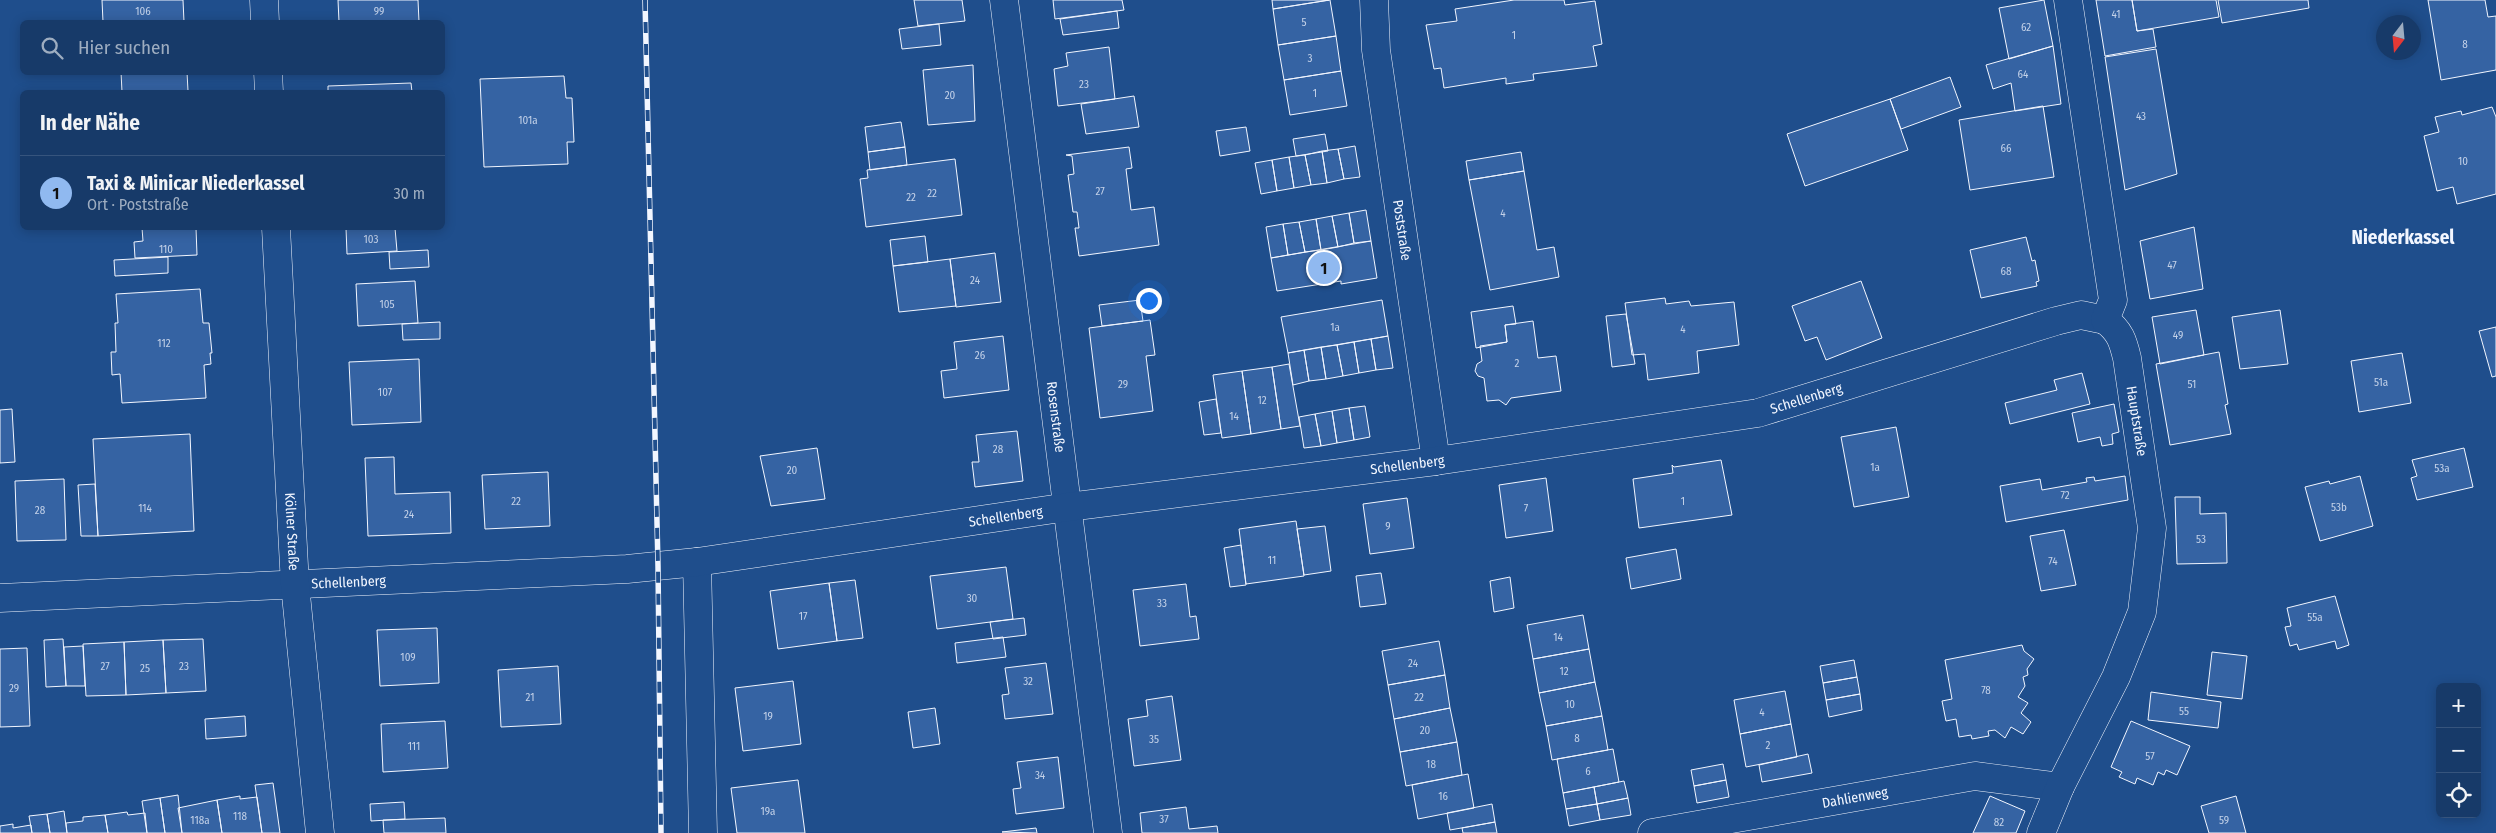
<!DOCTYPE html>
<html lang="de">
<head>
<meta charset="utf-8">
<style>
	:root { --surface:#173a69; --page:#244571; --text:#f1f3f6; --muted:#9eadc0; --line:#36547d; --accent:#90b9f0 }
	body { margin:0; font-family:"Fira Sans Condensed",sans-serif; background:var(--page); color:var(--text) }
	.controls { position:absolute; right:15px; bottom:15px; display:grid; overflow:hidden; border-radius:8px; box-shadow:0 2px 12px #0003 }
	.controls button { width:45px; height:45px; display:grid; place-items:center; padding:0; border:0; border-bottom:1px solid var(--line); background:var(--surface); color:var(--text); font:25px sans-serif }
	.compass { position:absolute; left:2376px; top:15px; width:45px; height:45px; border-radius:50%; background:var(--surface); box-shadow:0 2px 12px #0003; rotate:196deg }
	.you { position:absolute; left:1148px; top:300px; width:18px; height:18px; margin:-12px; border:4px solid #fff; border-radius:50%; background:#1a73e8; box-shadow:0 0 0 8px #1a73e833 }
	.badge { display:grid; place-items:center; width:32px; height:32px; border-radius:50%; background:var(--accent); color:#111; font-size:16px; font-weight:700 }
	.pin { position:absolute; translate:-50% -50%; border:2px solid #fff; box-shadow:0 1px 5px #0006 }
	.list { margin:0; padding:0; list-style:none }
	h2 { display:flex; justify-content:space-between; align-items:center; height:65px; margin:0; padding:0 20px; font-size:21px }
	h2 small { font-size:16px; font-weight:400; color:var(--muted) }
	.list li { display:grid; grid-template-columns:32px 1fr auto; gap:15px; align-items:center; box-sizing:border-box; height:75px; padding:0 20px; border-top:1px solid var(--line) }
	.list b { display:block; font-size:19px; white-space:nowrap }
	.list p { margin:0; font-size:16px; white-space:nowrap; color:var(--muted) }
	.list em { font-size:16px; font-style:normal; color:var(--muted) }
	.icon { flex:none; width:28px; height:28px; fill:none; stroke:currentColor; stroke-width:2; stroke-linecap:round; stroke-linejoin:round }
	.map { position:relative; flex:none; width:2496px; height:833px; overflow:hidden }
	.search { position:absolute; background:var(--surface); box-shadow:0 2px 12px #0003; left:20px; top:20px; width:425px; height:55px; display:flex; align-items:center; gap:12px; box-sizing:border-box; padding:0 18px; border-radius:8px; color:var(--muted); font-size:19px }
	.panel { position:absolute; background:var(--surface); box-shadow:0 2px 12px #0003; left:20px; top:90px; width:425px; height:140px; border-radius:8px }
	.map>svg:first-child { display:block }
	.building { fill:#3563a3; stroke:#f2f6ff }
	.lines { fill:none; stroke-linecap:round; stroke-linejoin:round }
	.street-casing { stroke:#f2f6ff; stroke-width:29 }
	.secondary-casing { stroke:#f2f6ff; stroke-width:29 }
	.street { stroke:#1f4e8c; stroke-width:28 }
	.secondary { stroke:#1f4e8c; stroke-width:28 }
	.rail-casing { stroke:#f2f6ff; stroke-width:5.5 }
	.rail { stroke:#1f4e8c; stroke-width:4; stroke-dasharray:11; stroke-linecap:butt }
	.labels { text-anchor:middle; stroke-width:4; stroke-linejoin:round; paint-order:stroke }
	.number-label { font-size:11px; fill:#c3d1e8 }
	.street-label { font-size:14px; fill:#f2f6ff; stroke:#1f4e8c }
	.district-label { font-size:19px; font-weight:bold; fill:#f2f6ff; stroke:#1f4e8c }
</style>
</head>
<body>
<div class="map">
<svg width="2496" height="833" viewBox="0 0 2496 833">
	<rect width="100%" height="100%" fill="#1f4e8c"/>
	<path class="building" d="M102,0H183L184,22H103Z
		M338,0H418L419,22H339Z
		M914,0H962L965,21L918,26Z
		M1053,0H1122L1124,10L1055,19Z
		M1272,0H1329L1273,9Z
		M1330,0L1336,36L1278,45L1273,9Z
		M1514,0H1564L1565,5L1595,1L1602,44L1593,46L1597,66L1533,74L1534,80L1506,84V78L1444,88L1441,68L1434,69L1426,25L1457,21L1455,9Z
		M2044,0L2053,46L2009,59L1999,8Z
		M2096,0H2132L2137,31L2153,29L2156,47L2105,56Z
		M2132,0H2216L2219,17L2137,31Z
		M2218,0H2308L2309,8L2222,23Z
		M2428,0H2485L2488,17L2496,16V70L2441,80Z
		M1117,11L1119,28L1063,35L1060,19Z
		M939,24L941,45L902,49L899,29Z
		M1336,36L1341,71L1284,80L1278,45Z
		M2053,46L2061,104L2015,111L2011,83L1993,89L1986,65Z
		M1109,47L1115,99L1058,106L1054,69L1068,66L1066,53Z
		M2156,49L2177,174L2125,190L2105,57Z
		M973,65L975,121L928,125L923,70Z
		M1341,71L1347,106L1290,115L1284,80Z
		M121,72H187L188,91L122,92Z
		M564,76L566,98H572L574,142H567L568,164L484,167L480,79Z
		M1950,77L1961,107L1901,129L1890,99Z
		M411,83L412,92H328V86Z
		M1134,96L1139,127L1086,134L1081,104Z
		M1890,99L1908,150L1805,186L1787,134Z
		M2043,106L2054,177L1970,190L1959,120Z
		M2492,107L2496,117V194L2457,204L2453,187L2437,191L2424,136L2439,132L2435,117L2461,111L2462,115Z
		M901,122L905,147L868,152L865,127Z
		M1246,127L1250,151L1220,156L1216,131Z
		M1325,134L1328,151L1296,156L1293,139Z
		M1355,146L1360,177L1344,179L1338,149Z
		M905,147L907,165L870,170L868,152Z
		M1129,147L1132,168L1126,169L1131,210L1154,207L1159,245L1079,256L1075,228H1079L1077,212H1073L1068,175L1074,174L1072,156L1066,155Z
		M1338,149L1344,179L1327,183L1322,151Z
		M1322,151L1327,183L1311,185L1305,155Z
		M1521,152L1524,171L1469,180L1466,161Z
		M1305,155L1311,185L1294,188L1289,157Z
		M1289,157L1294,188L1277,191L1272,160Z
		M955,159L962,215L866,227L860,179L868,178L867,170Z
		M1272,160L1277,191L1261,194L1255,163Z
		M1524,171L1537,250L1554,247L1559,277L1490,290L1469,180Z
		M1366,210L1371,241L1354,243L1349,213Z
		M1349,213L1354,243L1338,247L1332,216Z
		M1332,216L1338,247L1321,250L1316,219Z
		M1316,219L1321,250L1305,252L1299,222Z
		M1299,222L1305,252L1288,255L1283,224Z
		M1283,224L1288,255L1271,258L1266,227Z
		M2194,227L2203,289L2150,299L2140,241Z
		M142,228H196L197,255L135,258L134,242L143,241Z
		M346,228H395L397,251L347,254Z
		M925,236L928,262L893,266L890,240Z
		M2026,237L2032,261L2035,260L2039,281L2036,282L2037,286L1981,298L1970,250Z
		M1371,241L1377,278L1341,284V281L1277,291L1271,258Z
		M428,250L429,267L390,269L389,252Z
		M995,253L1001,302L956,307L950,259Z
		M168,257V273L115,276L114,260Z
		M950,259L956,306L899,312L893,266Z
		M415,281L418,323L358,326L356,284Z
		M1861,281L1882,338L1826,360L1817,337L1805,341L1792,306Z
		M200,289L203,323H209L212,353H210L211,364L204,365L206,398L122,403L120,374L112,375L111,352H116L115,323H118L116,294Z
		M1665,298L1666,304L1689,301L1691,306L1734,302L1739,345L1697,351L1699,373L1648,380L1645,354L1632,355L1625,303Z
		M1140,300L1143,321L1102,326L1099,305Z
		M1382,300L1388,336L1288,353L1281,317Z
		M1513,306L1516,324L1505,325L1507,342L1476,348L1471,312Z
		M2196,310L2204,355L2160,364L2152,317Z
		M2280,310L2288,364L2240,369L2232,317Z
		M1626,314L1635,364L1612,367L1606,316Z
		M1150,320L1155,355L1146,356L1153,411L1100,418L1089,328Z
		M1533,321L1538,358L1556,356L1561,391L1511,398L1506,405L1499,400L1487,401L1484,378L1478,376L1475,371L1477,364L1482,361L1480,346L1507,342L1505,325Z
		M440,322V339L403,340L402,324Z
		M2496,327V376L2492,377L2479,331Z
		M1003,336L1009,390L944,398L941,371L957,369L954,342Z
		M1388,336L1393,368L1376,370L1371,339Z
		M1371,339L1376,370L1359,373L1354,342Z
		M1354,342L1359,373L1343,376L1337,345Z
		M1337,345L1343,376L1326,379L1321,347Z
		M1321,347L1326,379L1309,381L1304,350Z
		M1304,350L1309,381L1293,385L1288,353Z
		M2219,352L2228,404L2225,405L2231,434L2170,445L2156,364Z
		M2402,353L2411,403L2359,412L2351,361Z
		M419,359L421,422L352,425L349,362Z
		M1289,364L1300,426L1281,429L1272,367Z
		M1272,367L1281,429L1251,434L1242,371Z
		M1242,371L1251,434L1222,438L1213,375Z
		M2082,373L2090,404L2010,424L2005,403L2057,390L2054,380Z
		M1216,399L1221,433L1204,435L1199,402Z
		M2114,404L2119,432L2112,434L2113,444L2102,446L2100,437L2078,442L2072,413Z
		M1365,406L1370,437L1354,440L1349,408Z
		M1349,408L1354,440L1337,443L1332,411Z
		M12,409L15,462L0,463V410Z
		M1332,411L1337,443L1321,446L1315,414Z
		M1315,414L1321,446L1304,448L1299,417Z
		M1896,427L1909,497L1854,507L1841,437Z
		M1017,431L1023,481L975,487L972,462H979L976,435Z
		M190,434L194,531L98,536L93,439Z
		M817,448L825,499L771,506L760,456Z
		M2464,448L2473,487L2417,500L2411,478L2417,476L2412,460Z
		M394,457L395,494L450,492L451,533L368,536L365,458Z
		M1721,460L1732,515L1639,528L1633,479L1673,473L1672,465L1674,467Z
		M548,472L550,526L485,529L482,475Z
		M2125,476L2128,500L2006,522L2000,486L2040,479L2042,490L2087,482L2086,478L2094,477L2095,481Z
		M2360,476L2373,526L2320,541L2305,487L2329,481L2330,484Z
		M1546,478L1553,531L1506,538L1499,485Z
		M64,479L66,540L17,541L15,481Z
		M95,484L98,536H81L78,485Z
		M2175,497H2200V514L2226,513L2227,563L2177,564Z
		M1407,498L1414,548L1370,554L1363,504Z
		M1296,521L1304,576L1246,584L1239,529Z
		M1325,526L1331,571L1304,575L1297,529Z
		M2064,530L2076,585L2041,591L2030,536Z
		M1241,545L1246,585L1230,587L1224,548Z
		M1676,549L1681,579L1631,589L1626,558Z
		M1006,567L1013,619L937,629L930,576Z
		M1381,573L1386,604L1360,607L1356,576Z
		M1510,577L1514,608L1494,612L1490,581Z
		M855,580L863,638L837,641L829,583Z
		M829,583L837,641L778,649L770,591Z
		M1186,584L1190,617L1196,616L1199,639L1140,646L1133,590Z
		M2335,596L2349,645L2337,649L2335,641L2299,650L2297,644L2290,646L2285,627L2291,626L2287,608Z
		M1583,615L1589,649L1533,659L1527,625Z
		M1024,618L1026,635L993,639L990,622Z
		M437,628L439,683L380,686L377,630Z
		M1003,637L1006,657L957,663L955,643Z
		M63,639L66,686L46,687L44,640Z
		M203,639L206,691L166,693L163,640Z
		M163,640L166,693L126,695L124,642Z
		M1439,641L1445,675L1388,685L1382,651Z
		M124,642L126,695L86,696L83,644Z
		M2022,645L2024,651L2034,659L2027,669L2028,675L2023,677L2025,686L2018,697L2028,703L2021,713L2031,722L2023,734L2011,727L2005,738L1995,730L1988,731L1989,736L1972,739L1971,735L1959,737L1956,719L1946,721L1942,701L1952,699L1945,660Z
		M83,646L85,686H66L64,647Z
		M27,648L30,726L0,727V649Z
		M1589,649L1595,682L1539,693L1533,659Z
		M2212,652L2247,656L2242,699L2207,695Z
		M1854,660L1857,677L1823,683L1820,666Z
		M1046,663L1053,714L1005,719L1002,695L1009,694L1005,668Z
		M558,666L561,724L501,727L498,670Z
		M1445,675L1450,708L1394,719L1388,685Z
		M1857,677L1860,694L1826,700L1823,683Z
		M793,681L801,744L743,751L735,688Z
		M1595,682L1602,716L1546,726L1539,693Z
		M1785,691L1791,724L1740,734L1734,700Z
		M2151,692L2221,702L2218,728L2148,720Z
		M1860,694L1862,710L1829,717L1826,700Z
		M1172,696L1181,760L1134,766L1128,719L1148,716L1146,700Z
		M935,708L940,744L913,748L908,712Z
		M1450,708L1457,742L1400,752L1394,719Z
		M245,716L246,736L206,739L205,719Z
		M1602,716L1608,750L1552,760L1546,726Z
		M445,721L448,768L383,772L381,724Z
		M2131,721L2190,746L2177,775L2166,770L2164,775L2158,772L2153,785L2137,778L2135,784L2119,777L2122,772L2111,767Z
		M1791,724L1797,757L1746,767L1740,734Z
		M1457,742L1462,775L1406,786L1400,752Z
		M1613,749L1619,782L1563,793L1557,759Z
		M1808,754L1812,773L1762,782L1759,765Z
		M1058,757L1064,808L1016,814L1013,789L1021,788L1017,762Z
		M1723,764L1726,780L1694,786L1691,770Z
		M1468,774L1474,808L1418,819L1412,785Z
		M798,780L805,833H737L731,788Z
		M1726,780L1729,797L1697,803L1694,786Z
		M1624,781L1628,798L1597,804L1594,787Z
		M273,783L280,833H262L255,785Z
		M1594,787L1597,804L1566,809L1563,793Z
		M178,795L182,833H165L160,798Z
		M240,796V799L257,797L262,833H222L217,800Z
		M1990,796L2025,811L2016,833H1973Z
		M2236,796L2246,833H2209L2201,806Z
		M160,798L165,833H147L142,801Z
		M1628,798L1631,815L1600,820L1597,804Z
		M217,800L222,833H182L178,808Z
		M404,802L405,819L371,821L370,804Z
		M1492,804L1495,822L1450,830L1447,813Z
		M1597,804L1600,820L1569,826L1566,809Z
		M1186,807L1189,829L1217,826L1218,833H1142L1140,813Z
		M64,811L67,833H50L47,814Z
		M127,812L128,815L145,813L147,833H108L105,815Z
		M47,814L50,833H32L29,816Z
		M105,815L108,833H67L66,823L83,821V817Z
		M445,818L446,833H384L383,820Z
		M1495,822L1497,833H1463L1462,828Z
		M13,824V828L31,825L32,833H0V826Z
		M1036,828L1037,833L1002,832Z"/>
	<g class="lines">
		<defs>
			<g id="street">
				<path id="s1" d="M1004,0L1108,833"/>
				<path id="s2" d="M1374,0L1376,50L1436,461"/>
				<path d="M697,562L703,833"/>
				<path id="s3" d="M0,598L627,569L697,562L1068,507L1436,461L1758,413L2056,321L2081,315L2105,320"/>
				<path id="s4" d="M1652,833L1975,776L2060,787"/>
			</g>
			<g id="secondary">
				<path d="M264,0L265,22"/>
				<path d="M268,72L269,92"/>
				<path id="s5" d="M276,228L295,585L320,833"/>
				<path d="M2041,833L2060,787L2116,677L2142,612L2152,528L2127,358C2123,341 2120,331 2105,320L2113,300L2068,0"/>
			</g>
		</defs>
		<use href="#street" class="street-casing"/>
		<use href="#secondary" class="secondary-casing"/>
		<use href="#street" class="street"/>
		<use href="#secondary" class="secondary"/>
		<defs>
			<path id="rail" d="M645,0L658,566L661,833"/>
		</defs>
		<use href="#rail" class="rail-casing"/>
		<use href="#rail" class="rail"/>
	</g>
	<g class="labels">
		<g class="number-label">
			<text x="143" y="15">106</text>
			<text x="379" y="15">99</text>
			<text x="2116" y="18">41</text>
			<text x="1304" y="26">5</text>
			<text x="2026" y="31">62</text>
			<text x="1514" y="39">1</text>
			<text x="2465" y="48">8</text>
			<text x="1310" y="62">3</text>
			<text x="2023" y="78">64</text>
			<text x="1084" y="88">23</text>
			<text x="1315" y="97">1</text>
			<text x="950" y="99">20</text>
			<text x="2141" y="120">43</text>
			<text x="528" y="124">101a</text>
			<text x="2006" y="152">66</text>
			<text x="2463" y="165">10</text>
			<text x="1100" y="195">27</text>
			<text x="932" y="197">22</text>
			<text x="911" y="201">22</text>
			<text x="1503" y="217">4</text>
			<text x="371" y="243">103</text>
			<text x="166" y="253">110</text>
			<text x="2172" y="269">47</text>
			<text x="2006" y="275">68</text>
			<text x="975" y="284">24</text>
			<text x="387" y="308">105</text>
			<text x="1335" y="331">1a</text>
			<text x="1683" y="333">4</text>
			<text x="2178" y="339">49</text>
			<text x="164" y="347">112</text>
			<text x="980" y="359">26</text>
			<text x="1517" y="367">2</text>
			<text x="2381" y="386">51a</text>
			<text x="1123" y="388">29</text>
			<text x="2192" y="388">51</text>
			<text x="385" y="396">107</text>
			<text x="1262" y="404">12</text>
			<text x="1234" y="420">14</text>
			<text x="998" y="453">28</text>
			<text x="1875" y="471">1a</text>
			<text x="2442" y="472">53a</text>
			<text x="792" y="474">20</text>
			<text x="2065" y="499">72</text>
			<text x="516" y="505">22</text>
			<text x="1683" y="505">1</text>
			<text x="2339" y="511">53b</text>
			<text x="145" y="512">114</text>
			<text x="1526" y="512">7</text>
			<text x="40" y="514">28</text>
			<text x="409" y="518">24</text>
			<text x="1388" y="530">9</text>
			<text x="2201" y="543">53</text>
			<text x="1272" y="564">11</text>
			<text x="2053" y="565">74</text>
			<text x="972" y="602">30</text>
			<text x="1162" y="607">33</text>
			<text x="803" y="620">17</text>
			<text x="2315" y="621">55a</text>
			<text x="1558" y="641">14</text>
			<text x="408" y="661">109</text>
			<text x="1413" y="667">24</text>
			<text x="105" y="670">27</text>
			<text x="184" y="670">23</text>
			<text x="145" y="672">25</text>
			<text x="1564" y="675">12</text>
			<text x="1028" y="685">32</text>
			<text x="14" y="692">29</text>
			<text x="1986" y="694">78</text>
			<text x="530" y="701">21</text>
			<text x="1419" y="701">22</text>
			<text x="1570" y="708">10</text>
			<text x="2184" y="715">55</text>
			<text x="1762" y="716">4</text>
			<text x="768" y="720">19</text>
			<text x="1425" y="734">20</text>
			<text x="1577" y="742">8</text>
			<text x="1154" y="743">35</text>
			<text x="1768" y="749">2</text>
			<text x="414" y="750">111</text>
			<text x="2150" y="760">57</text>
			<text x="1431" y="768">18</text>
			<text x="1588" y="775">6</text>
			<text x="1040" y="779">34</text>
			<text x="1443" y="800">16</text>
			<text x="768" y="815">19a</text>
			<text x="240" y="820">118</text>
			<text x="1164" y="823">37</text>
			<text x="200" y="824">118a</text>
			<text x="2224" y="824">59</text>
			<text x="1999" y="826">82</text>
		</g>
		<g class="street-label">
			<text dy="5" stroke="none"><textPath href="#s2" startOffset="232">Poststraße</textPath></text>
			<text dy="5" stroke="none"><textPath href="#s3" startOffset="1820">Schellenberg</textPath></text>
			<text dy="5" stroke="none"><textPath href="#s1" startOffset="420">Rosenstraße</textPath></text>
			<text transform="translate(2137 421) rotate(81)" y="5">Hauptstraße</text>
			<text dy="5" stroke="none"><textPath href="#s3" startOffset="1415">Schellenberg</textPath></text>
			<text dy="5" stroke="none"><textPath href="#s3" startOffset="1010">Schellenberg</textPath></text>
			<text dy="5" stroke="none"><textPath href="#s5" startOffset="304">Kölner Straße</textPath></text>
			<text dy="5" stroke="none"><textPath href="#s3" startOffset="349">Schellenberg</textPath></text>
			<text dy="5" stroke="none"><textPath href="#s4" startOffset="206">Dahlienweg</textPath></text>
		</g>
		<g class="district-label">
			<text x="2403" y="244">Niederkassel</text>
		</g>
	</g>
</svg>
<div class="controls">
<button>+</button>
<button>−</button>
<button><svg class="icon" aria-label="locate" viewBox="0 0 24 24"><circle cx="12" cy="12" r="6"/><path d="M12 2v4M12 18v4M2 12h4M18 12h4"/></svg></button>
</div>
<svg class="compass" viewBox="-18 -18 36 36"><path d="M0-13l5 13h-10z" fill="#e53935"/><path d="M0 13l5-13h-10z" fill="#9eadc0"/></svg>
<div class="you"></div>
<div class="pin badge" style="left:1324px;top:268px">1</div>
<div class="search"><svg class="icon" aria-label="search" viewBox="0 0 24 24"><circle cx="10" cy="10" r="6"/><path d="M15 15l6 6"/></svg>Hier suchen</div>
<section class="panel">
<h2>In der Nähe<small></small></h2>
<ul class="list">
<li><span class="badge">1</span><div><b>Taxi &amp; Minicar Niederkassel</b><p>Ort · Poststraße</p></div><em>30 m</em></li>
</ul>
</section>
</div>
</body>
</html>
